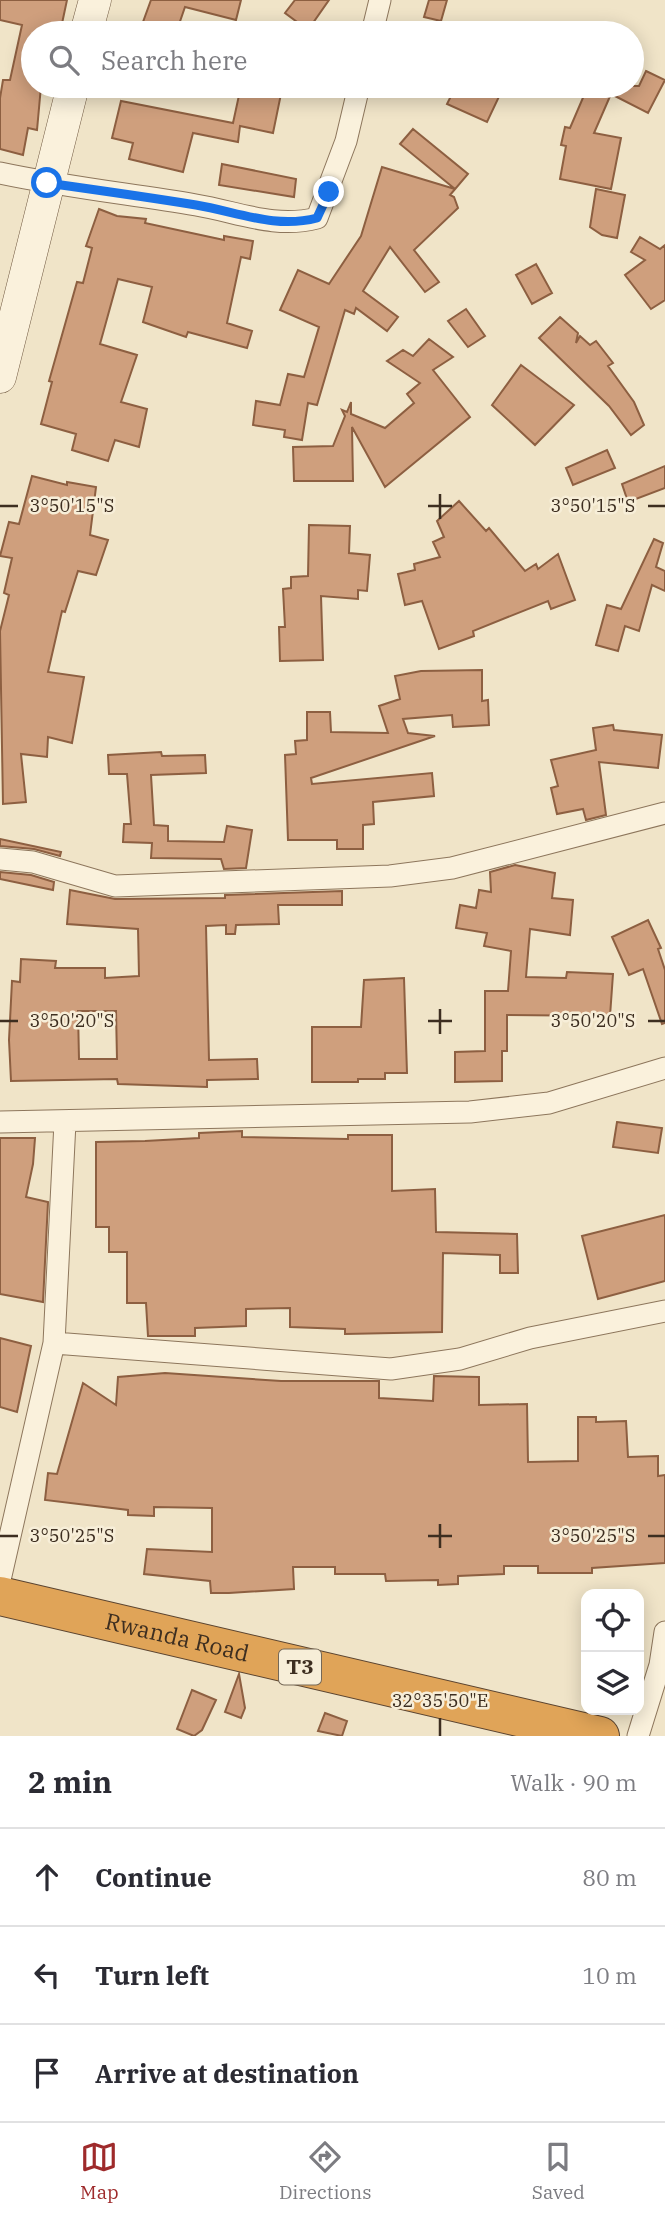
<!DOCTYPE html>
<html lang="en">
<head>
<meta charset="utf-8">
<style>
	:root { --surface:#fff; --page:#f2f2f3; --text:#2b2b33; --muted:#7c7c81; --line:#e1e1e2; --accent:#9e2a2b }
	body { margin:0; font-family:"IBM Plex Serif",serif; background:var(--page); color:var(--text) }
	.controls { position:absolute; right:21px; bottom:21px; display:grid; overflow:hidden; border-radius:14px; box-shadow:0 4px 18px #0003 }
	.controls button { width:63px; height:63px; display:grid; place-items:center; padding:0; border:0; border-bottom:2px solid var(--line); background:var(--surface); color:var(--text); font:35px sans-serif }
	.stop { position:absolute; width:21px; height:21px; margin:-16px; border:5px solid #1a73e8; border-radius:50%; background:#fff }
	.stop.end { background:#1a73e8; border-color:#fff; box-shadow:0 2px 7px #0008 }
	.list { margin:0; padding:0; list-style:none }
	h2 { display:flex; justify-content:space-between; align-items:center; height:91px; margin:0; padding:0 28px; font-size:30px }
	h2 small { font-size:23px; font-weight:400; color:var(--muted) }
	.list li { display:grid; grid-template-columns:46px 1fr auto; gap:21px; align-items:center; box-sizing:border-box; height:98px; padding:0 28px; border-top:2px solid var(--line) }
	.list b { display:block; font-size:26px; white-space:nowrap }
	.list em { font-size:23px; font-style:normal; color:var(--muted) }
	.icon { flex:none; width:38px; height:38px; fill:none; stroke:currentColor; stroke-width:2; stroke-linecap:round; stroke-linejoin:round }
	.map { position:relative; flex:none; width:665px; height:1736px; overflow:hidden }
	.search { position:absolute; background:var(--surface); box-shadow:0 4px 18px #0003; left:21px; right:21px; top:21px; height:77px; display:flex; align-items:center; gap:18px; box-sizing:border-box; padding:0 24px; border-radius:38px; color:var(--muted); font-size:26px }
	.sheet { height:385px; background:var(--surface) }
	nav { display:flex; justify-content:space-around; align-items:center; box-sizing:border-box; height:98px; border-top:2px solid var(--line); background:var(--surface); font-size:19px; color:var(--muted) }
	nav a { display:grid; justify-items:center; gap:4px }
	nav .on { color:var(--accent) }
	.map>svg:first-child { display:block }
	.building { fill:#cf9f7d; stroke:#8d5f41; stroke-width:2; fill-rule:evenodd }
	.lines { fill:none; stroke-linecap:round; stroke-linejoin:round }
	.street-casing { stroke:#8d765c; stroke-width:23 }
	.secondary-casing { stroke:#6f573f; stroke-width:33 }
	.highway-casing { stroke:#5b4430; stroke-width:40 }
	.street { stroke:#faf1dc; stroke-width:21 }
	.secondary { stroke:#faf1dc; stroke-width:32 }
	.highway { stroke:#e0a458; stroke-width:38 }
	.route { stroke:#1a73e8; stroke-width:9 }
	.ticks { fill:none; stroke:#3d2e20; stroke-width:2.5 }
	.labels { text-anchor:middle; stroke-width:5; stroke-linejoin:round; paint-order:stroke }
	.shield { fill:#f7eed8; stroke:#756857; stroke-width:2 }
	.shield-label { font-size:21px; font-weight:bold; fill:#3d2e20 }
	.street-label { font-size:23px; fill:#3d2e20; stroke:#f7eed8 }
	.ticks-label { font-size:18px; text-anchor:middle; fill:#3d2e20; stroke:#f7eed8; stroke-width:5; stroke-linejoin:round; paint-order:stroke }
</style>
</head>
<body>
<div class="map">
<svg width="665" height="1736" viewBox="0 0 665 1736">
	<rect width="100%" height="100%" fill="#f0e4c8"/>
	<path class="building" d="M0,0H67L60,33H33V86H41L37,130L28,128L23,155L0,149V98L3,80H10L22,25L0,20Z
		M151,0H241L236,20L185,7L176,33H139Z
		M295,0H329L308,30L285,13Z
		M429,0H447L441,21L424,17Z
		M646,71L665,80L648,113L611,94L594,133L621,138L611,189L560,179L566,146L561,145L565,127L570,128L588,86H639Z
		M241,86L282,89L273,133L240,126L238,142L193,133L183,172L129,159L133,143L112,138L121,101L233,123Z
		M456,86H504L487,122L447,104Z
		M413,129L468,174L450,195L454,197L458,208L414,250L439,282L425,292L390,247L363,291L398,317L387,331L356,308L354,314L345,310L317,405L308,403L302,440L284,437L285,430L253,425L256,401L280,405L288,374L304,377L319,327L280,310L298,270L329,284L361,236L382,167L455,189L400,144Z
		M222,164L296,179L294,197L219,185Z
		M596,189L625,195L617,238L602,235L590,227Z
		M99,209L117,216L146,219L145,223L224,240V236L253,241L250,259L241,257L227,323L252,331L247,348L188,332L186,337L143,322L152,287L118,279L100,344L137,355L121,402L147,409L139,447L115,440L108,461L72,450L76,434L41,424L52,382L49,381L77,282L83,283L92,248L86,246Z
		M640,237L660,249L665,245V300L651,309L625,275L645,260L631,252Z
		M536,264L552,293L532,304L516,275Z
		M466,309L485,336L468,347L448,321Z
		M560,317L578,333L576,343L580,336L590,345L596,341L613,363L608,366L634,402L644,425L631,435L609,406L539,338Z
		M429,339L453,357L433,370L470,417L385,487L352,427L353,481H294L293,447L333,446L345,416L342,410L347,412L351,402V414L385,428L414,403L407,394L420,383L387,361L403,350L413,356Z
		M521,365L574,405L535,445L492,405Z
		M607,450L615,468L573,485L566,468Z
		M665,466V488L628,502L622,484Z
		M32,476L67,485V482L96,487L90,535L108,540L96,575L78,571L65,612L62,611L48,672L84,677L72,743L48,737L47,757L21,754L26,802L3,804L0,631L9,595L4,593L12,558L0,556L9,522L19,524Z
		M459,501L486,531L489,528L525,571L536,564L538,569L558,554L575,600L551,609L548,601L473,631L474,636L439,649L422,601L405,605L398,574L415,570L414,564L440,557L433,542L444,537L437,521Z
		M309,525L350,526L349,553L370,555L367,591L358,590V599L321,596L323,660L280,661L279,627H285L283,589L291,588V577L308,576Z
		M654,539L663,543L656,567L665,571V591L652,585L639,631L625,626L618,651L596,645L607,605L621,609Z
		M482,670V701L488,700L489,725L453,727L452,715L403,719L408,733L435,736L311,778L312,784L432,773L434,796L373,802L374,824L363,825V849H337V840H288L285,755L296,754L295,741L307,740V712H330L331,732L388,733L379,706L400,699L395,676L421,671Z
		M613,725L614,730L662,735L658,768L599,762L606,815L586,820L583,809L557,814L551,788L558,786L551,760L596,750L593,728Z
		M161,752L162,756L205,755L206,773L151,775L154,825L168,826V841L224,842L227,826L252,830L246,868L224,869L221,859L151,858L152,843L123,842L124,824H131L127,774H109L108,755Z
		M0,839L61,852L60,856L34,849L0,846Z
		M515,865L555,873L552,898L573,900L570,935L530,929L526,977L566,978L567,972L613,974L610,1016L507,1015V1051H502V1081L455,1082V1052L485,1051V991H508L511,951L484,946L487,933L456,928L460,905L476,908L479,890L491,892L490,872Z
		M0,872L31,875L54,882L53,890L0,879Z
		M70,890L115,899L225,898V895L342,891V905H278L279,924L236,925L235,934H226V925L206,926L209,1060L257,1059L258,1079L207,1080V1087L118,1084L117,1079L11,1081L9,1040L12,981L20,982L21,959L56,961L55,968H105V978L139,976L138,929L67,924ZM78,1011H116L117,1059H79Z
		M648,920L661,948L658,949L665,970V1023L662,1024L643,969L629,975L612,937Z
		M404,978L407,1073H385V1079H358V1082H312V1027H361L364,980Z
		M617,1122L662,1128L658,1153L613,1147Z
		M242,1131V1137L348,1139V1135H392V1191L435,1189L436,1232L517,1234L518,1273H500V1255L443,1253L442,1332L345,1334V1329L290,1327V1308L246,1309V1326L195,1328V1336H148L146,1303H127V1252H109V1227H96V1142L145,1141L199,1138V1133Z
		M0,1138H35L33,1164L26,1197L48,1202L43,1302L0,1294Z
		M665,1215V1281L598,1299L582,1236Z
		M0,1338L31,1346L17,1412L0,1407Z
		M165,1373L281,1381H379V1398L433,1401L434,1376L479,1377V1405L527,1404L528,1462L578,1461V1417H596V1422L626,1421L628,1457L658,1456V1476L665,1475V1563L592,1568V1573H538V1566H504V1574L458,1576V1584L438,1585V1580L386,1581L385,1574H335V1567H293L294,1589L229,1593H211L210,1581L144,1574L147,1549L212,1552V1508L154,1507V1516L128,1515V1510L45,1500L48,1473L57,1474L83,1383L116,1405L118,1377Z
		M239,1674L245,1708L241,1718L225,1712Z
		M192,1690L216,1700L202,1730L194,1736L177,1729Z
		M325,1713L347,1721L342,1736L318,1731Z"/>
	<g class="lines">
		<defs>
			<path id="street" d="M372,33L380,0
				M0,173C65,187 131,194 196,205C238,212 275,229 317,218L346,141L359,86
				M0,859L33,862L115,886L390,876L452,868L665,813
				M0,1122L470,1112L549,1103L665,1068
				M54,1343L391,1369L460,1359L530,1338L665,1311
				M0,1580L54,1343L65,1122
				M638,1736L660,1665L665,1632"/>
			<path id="secondary" d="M86,33L95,0
				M0,377L73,86"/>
			<g id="highway">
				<path id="s1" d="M0,1596L600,1736"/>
			</g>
		</defs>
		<use href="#street" class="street-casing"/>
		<use href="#secondary" class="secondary-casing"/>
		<use href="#highway" class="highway-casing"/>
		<use href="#street" class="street"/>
		<use href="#secondary" class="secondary"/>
		<use href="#highway" class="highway"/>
	</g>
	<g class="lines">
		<path class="route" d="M47,183C97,190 147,197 196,205C238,212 275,229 317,218L329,192"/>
	</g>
	<path class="ticks" d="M440,494V519M0,506H18M428,506H452M648,506H665M440,1009V1034M0,1021H18M428,1021H452M648,1021H665M440,1524V1548M0,1536H18M428,1536H452M648,1536H665M440,1718V1736"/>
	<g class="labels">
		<rect class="shield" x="279" y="1649.5" width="42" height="35" rx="5"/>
		<g class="shield-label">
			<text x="300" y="1674">T3</text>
		</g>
		<g class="street-label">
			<text dy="8" stroke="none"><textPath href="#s1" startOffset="182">Rwanda Road</textPath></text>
		</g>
	</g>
	<g class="ticks-label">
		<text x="72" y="512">3°50'15"S</text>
		<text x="593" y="512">3°50'15"S</text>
		<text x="72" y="1027">3°50'20"S</text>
		<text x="593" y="1027">3°50'20"S</text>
		<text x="72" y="1542">3°50'25"S</text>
		<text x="593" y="1542">3°50'25"S</text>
		<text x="440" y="1707">32°35'50"E</text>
	</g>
</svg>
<div class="controls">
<button><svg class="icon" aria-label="locate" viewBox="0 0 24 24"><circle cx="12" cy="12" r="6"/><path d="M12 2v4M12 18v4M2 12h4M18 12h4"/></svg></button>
<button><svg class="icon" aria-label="layers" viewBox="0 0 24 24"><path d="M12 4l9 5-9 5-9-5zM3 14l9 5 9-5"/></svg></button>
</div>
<div class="stop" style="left:47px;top:183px"></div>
<div class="stop end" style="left:329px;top:192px"></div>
<div class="search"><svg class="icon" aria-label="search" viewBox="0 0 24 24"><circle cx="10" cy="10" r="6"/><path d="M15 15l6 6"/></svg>Search here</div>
</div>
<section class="sheet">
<h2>2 min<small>Walk · 90 m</small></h2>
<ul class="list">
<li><svg class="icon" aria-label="ahead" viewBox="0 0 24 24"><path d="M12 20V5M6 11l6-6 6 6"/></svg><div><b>Continue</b></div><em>80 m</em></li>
<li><svg class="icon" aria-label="left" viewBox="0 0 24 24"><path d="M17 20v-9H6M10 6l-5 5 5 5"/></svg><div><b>Turn left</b></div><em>10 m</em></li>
<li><svg class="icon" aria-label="arrive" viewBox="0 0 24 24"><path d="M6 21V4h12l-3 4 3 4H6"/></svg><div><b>Arrive at destination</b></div></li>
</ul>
</section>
<nav>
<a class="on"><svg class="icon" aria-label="map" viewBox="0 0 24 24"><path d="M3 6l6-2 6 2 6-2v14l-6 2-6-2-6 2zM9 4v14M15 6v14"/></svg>Map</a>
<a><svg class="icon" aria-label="directions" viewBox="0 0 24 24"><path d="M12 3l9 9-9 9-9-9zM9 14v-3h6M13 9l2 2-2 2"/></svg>Directions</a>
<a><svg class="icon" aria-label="saved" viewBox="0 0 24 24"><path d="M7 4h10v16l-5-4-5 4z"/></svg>Saved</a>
</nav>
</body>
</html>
